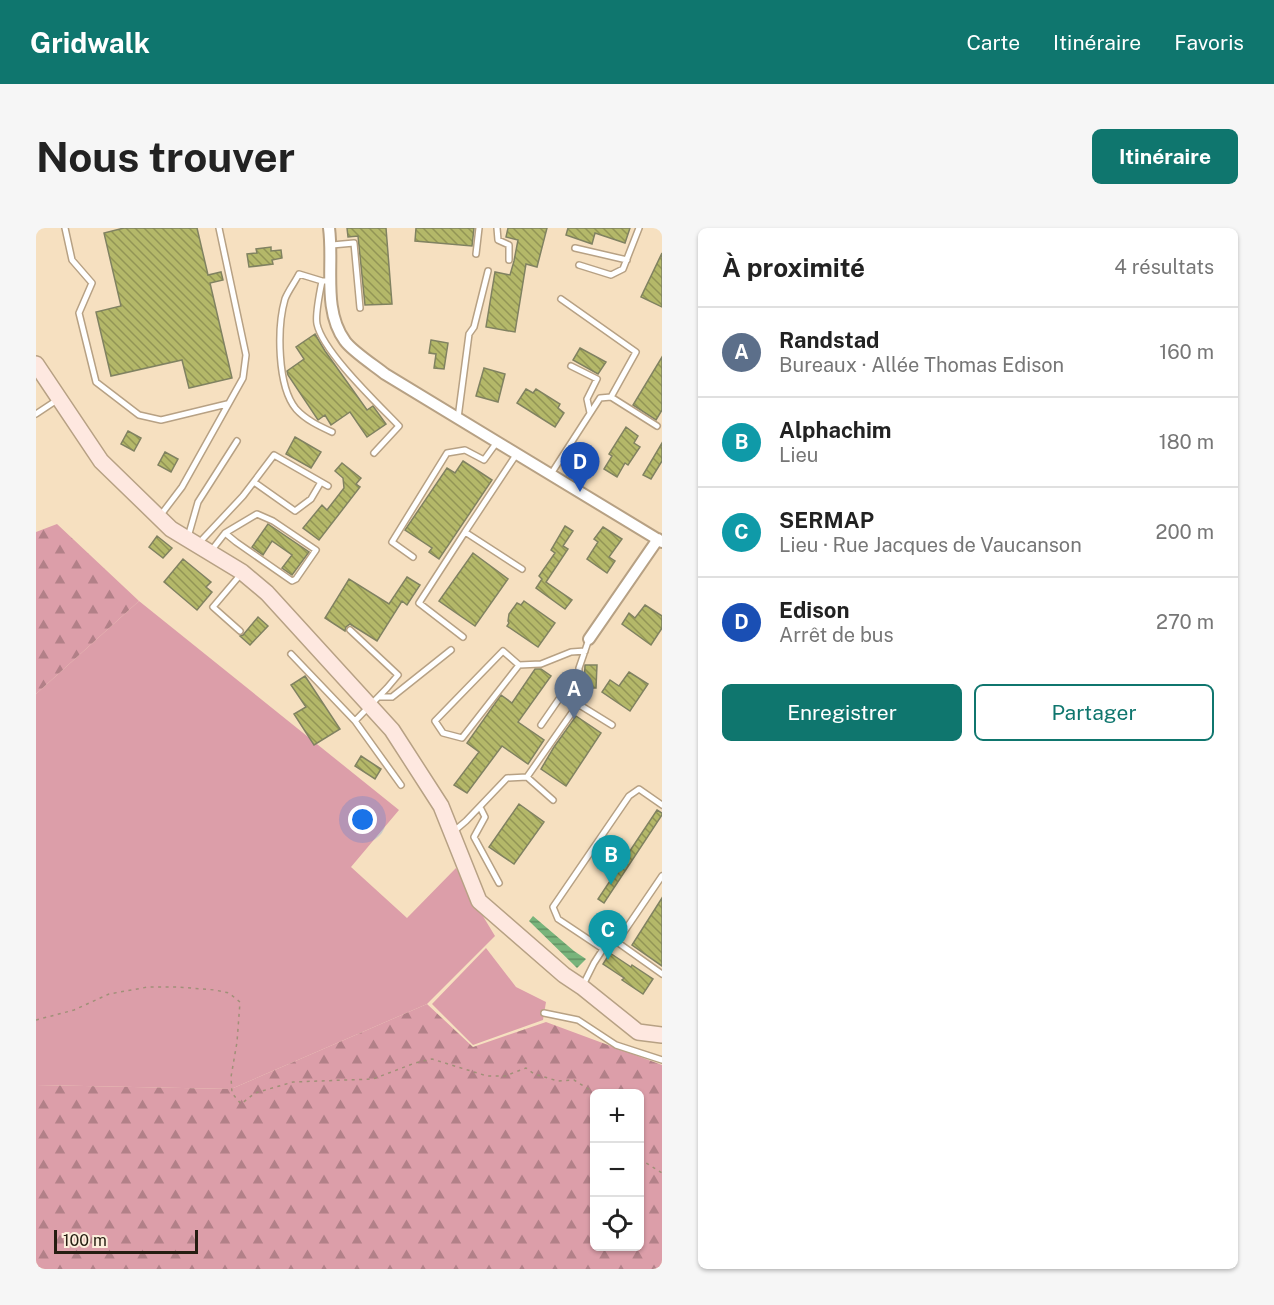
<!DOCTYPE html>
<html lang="fr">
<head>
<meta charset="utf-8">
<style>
	:root { --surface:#fff; --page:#f6f6f6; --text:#222; --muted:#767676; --line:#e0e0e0; --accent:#0f766e }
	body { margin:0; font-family:"Public Sans",sans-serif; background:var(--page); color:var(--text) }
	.controls { position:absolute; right:18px; bottom:18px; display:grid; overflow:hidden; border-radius:9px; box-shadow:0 2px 4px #0004 }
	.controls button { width:54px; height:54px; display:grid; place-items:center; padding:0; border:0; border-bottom:2px solid var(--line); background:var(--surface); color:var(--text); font:30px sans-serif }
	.scale { position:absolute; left:18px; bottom:15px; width:144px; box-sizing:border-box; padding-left:6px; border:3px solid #251d11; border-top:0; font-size:16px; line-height:21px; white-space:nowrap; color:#251d11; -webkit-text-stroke:4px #fceedc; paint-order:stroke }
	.you { position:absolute; left:327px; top:592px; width:21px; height:21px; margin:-15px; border:4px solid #fff; border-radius:50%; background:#1a73e8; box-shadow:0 0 0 9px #1a73e833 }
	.badge { display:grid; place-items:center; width:39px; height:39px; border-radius:50%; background:var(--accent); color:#fff; font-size:20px; font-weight:700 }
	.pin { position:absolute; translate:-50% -50px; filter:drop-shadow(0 2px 3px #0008) }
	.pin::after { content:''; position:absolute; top:32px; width:21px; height:18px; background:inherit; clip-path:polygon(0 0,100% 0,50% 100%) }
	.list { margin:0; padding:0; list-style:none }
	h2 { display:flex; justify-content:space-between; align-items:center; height:78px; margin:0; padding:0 24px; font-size:26px }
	h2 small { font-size:20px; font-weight:400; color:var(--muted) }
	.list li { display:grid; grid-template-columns:39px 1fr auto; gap:18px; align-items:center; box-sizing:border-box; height:90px; padding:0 24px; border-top:2px solid var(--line) }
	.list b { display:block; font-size:22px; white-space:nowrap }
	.list p { margin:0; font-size:20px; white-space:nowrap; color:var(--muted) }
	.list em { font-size:20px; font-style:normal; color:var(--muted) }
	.actions { display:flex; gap:12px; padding:18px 24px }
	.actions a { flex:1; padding:14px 0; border:2px solid var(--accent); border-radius:9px; text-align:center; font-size:21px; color:var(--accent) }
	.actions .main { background:var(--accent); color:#fff }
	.icon { flex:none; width:33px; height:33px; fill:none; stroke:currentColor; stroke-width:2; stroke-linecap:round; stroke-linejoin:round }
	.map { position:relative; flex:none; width:626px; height:1041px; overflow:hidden; border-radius:9px }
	header { display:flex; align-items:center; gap:36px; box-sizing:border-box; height:84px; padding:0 30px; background:var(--accent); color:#fff }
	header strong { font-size:28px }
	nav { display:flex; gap:33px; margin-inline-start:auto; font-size:21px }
	.intro { display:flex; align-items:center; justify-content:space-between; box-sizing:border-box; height:144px; padding:0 36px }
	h1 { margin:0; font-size:42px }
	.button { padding:15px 27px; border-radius:9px; background:var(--accent); color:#fff; font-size:21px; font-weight:700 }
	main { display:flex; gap:36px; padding:0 36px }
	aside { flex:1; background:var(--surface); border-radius:9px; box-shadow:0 2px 4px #0004 }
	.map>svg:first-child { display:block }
	.grass { fill:#dc9ea9 }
	.forest { fill:url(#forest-firs); fill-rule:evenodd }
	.water { fill:url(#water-rules) }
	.building { fill:url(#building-back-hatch); stroke:#808261; stroke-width:1.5 }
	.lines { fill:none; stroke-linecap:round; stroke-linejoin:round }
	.lane-casing { stroke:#b7a184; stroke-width:8 }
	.street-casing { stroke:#b7a184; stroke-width:14 }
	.secondary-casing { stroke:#b7a184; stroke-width:18 }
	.path { stroke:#a09078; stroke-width:1.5; stroke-dasharray:3 4.5; stroke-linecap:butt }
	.lane { stroke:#fff; stroke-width:5 }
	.street { stroke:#fff; stroke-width:10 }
	.secondary { stroke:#fee8e0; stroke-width:15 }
</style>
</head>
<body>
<header>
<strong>Gridwalk</strong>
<nav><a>Carte</a><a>Itinéraire</a><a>Favoris</a></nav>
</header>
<div class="intro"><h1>Nous trouver</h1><a class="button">Itinéraire</a></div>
<main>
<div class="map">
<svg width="626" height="1041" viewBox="0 0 626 1041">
	<defs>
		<pattern id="forest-firs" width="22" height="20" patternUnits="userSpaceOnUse" patternTransform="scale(1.5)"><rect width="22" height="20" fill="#dc9ea9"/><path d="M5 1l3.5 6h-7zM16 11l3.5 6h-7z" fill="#b28088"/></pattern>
		<pattern id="water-rules" width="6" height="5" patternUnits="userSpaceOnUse" patternTransform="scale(1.5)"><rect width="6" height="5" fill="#78b47b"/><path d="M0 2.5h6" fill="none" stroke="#629263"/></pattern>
		<pattern id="building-back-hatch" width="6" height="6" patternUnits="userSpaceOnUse" patternTransform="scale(1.5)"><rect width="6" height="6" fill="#b4b869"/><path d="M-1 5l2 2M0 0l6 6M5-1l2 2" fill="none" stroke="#929555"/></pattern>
	</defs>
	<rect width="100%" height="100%" fill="#f6e0c0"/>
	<path class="grass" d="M103,373L363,582L315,639L371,690L420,640L439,675L459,708L391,776L195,861L0,857V466Z
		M450,720L480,759L510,774L507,792L437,817L396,776Z"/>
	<path class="forest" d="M21,296L103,373L0,466V304Z
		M391,776L437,819L510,794L626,837V1041H0V857L195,861ZM558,866H604V1018H558Z"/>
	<path class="water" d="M497,688L538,723L550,731L541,740L493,693Z"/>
	<path class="building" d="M88,0H161L172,47L185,44L187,52L174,55L196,150L153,160L146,132L75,148L60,84L85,78L68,5Z
		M311,0H350L356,76L329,77L322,8L312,9Z
		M380,0H438L436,18L379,13Z
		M472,0H511L501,39L490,36L479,104L450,99L459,44L474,47L478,33L482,12L470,9Z
		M532,0H594L589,15L559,5L556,16L530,7Z
		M235,19V23L245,22L246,30L236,32L237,36L213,39L211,26L221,25L220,21Z
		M626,25V79L605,69Z
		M279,106L289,123L331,182L337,178L350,196L331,209L314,184L295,197L289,187L282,192L252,147L251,143L268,131L260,119Z
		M395,112L412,115L408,141L398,140L400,126L393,125Z
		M544,120L570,134L562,146L537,132Z
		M626,129V182L620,192L597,177Z
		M448,140L469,146L462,174L440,168Z
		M490,161L497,165L500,161L524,176L522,180L528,185L519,199L481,175Z
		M590,199L602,208L598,215L604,219L592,237L589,235L581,249L568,241L576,228L573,226Z
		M92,203L105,210L98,223L85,216Z
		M259,209L285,224L275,240L250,226Z
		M626,215V233L615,251L607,247Z
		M129,224L142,231L135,244L122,237Z
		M427,233L456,252L403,331L393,324L396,320L369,302L411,240L419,245Z
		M306,235L325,250L320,256L324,259L283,312L267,300L286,277L291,282L308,260L307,250L299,243Z
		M232,296L273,324L256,347L246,340L256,327L236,313L227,327L216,319Z
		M529,298L537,303L527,318L532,321L510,354L536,372L529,381L500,360L506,351L503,348L519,325L515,322Z
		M567,299L586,311L573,329L579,333L571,345L551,331L562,314L558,311Z
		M121,308L136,320L127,330L113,319Z
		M437,325L472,351L439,398L403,373Z
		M147,331L175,354L170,359L176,364L161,382L128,354Z
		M371,349L384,357L371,377L366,373L341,413L314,396L310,399L309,403L289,390L313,351L353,376Z
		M488,373L519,395L502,419L471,398L473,395L472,393L473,386L481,375L485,377Z
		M609,377L626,388V400L615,417L586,396L593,385L599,390Z
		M222,389L232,398L214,417L204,408L207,407Z
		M549,437H561L560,460H548Z
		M499,441H505L515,448L482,494L508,512L492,536L466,518L431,565L418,557L443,524L431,515L465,467L476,475Z
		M593,444L612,456L594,483L566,464L574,452L583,458Z
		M269,448L304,501L278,517L258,486L270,479L255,457Z
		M540,488L565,505L530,558L505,541L518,519Z
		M325,528L345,541L339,551L319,538Z
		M483,576L508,594L478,636L453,619Z
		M621,582L626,585V587L568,675L562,671Z
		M626,670V738L596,717Z
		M574,725L595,739L596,737L617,751L607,766L586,752L588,750L567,736Z"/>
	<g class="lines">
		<defs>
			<path id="lane" d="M29,0L36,32L56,55L43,85L60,154L103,187L125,192L191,176
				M461,0L462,12L473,17V32
				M296,17L318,15L324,80
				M539,20L591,32
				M440,26L443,0
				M543,37L575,47L587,41L603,0
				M286,53L263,46C259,54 252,63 249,71C241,99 241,158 260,181C270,192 283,198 296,204
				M293,53H286C284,63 279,87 281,96C287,124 342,176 363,198L338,225
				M525,71L600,124L575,169L621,198
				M535,138L561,151L551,171L554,185
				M0,186L21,172
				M422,190L433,106L438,99L452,43
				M480,227L429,304L486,341
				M515,246L564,170L575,169
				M218,254L259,283L275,271L285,254
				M124,288L146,259L207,150L210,127L183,0
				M152,309L162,274L201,213
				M163,315L207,268L238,227L292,258
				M175,323L189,305L200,314L256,353L260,351L280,322L237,293L221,286L189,305
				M377,329L356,314L411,225L429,222L448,232L461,214
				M314,402L362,447L351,460L319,493
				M204,403L177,379L205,346
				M427,409L383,375L429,304
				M255,426L319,493L365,557
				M483,437L467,423L399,493L407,505L426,510L483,437L505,436L535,424L549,423
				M343,469H356L415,422
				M542,476L576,497
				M505,497L532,458L542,449
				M491,549L517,572
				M444,579L449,589L438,609L463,655
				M417,604L430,593L471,550L491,549L542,476L543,440L553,411
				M581,714L626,648
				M567,721L522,691L517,679L593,568L603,561L626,577
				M547,757L558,735L567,721L581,714L626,746
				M508,785L542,792L580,817L626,832"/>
			<path id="street" d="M293,0C298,36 286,82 309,113C316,123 339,138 349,146L626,314
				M553,411L622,311"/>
			<path id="secondary" d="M0,136L65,233L135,301L206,344L231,365L356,502L405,578L443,673L528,747L546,759L602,804L626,807"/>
		</defs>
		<use href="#lane" class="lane-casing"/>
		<use href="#street" class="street-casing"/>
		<use href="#secondary" class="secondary-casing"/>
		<path class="path" d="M0,792L38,782L73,766L112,759H143L179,762L193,765L204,774L201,814L195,849L196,865L205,876L219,865L257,854L337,851L379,835L396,831L451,848H469L490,840L498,846L522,853L538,852L560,866
			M604,931L626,945"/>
		<use href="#lane" class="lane"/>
		<use href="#street" class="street"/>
		<use href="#secondary" class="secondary"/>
	</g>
</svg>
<div class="controls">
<button>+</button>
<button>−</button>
<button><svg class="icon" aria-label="locate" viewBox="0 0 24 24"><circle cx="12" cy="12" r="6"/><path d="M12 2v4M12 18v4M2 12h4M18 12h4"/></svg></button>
</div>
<div class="scale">100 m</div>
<div class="you"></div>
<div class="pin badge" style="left:538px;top:491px;background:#5c6f8a">A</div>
<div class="pin badge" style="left:575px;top:657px;background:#0f9aa8">B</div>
<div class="pin badge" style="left:572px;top:732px;background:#0f9aa8">C</div>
<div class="pin badge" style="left:544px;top:264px;background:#1a4fb4">D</div>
</div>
<aside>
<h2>À proximité<small>4 résultats</small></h2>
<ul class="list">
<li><span class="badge" style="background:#5c6f8a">A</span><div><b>Randstad</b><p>Bureaux · Allée Thomas Edison</p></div><em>160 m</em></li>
<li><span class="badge" style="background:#0f9aa8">B</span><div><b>Alphachim</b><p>Lieu</p></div><em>180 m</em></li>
<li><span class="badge" style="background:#0f9aa8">C</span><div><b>SERMAP</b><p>Lieu · Rue Jacques de Vaucanson</p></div><em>200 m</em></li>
<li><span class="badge" style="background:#1a4fb4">D</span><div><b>Edison</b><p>Arrêt de bus</p></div><em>270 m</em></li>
</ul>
<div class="actions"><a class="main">Enregistrer</a><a>Partager</a></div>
</aside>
</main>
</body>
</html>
